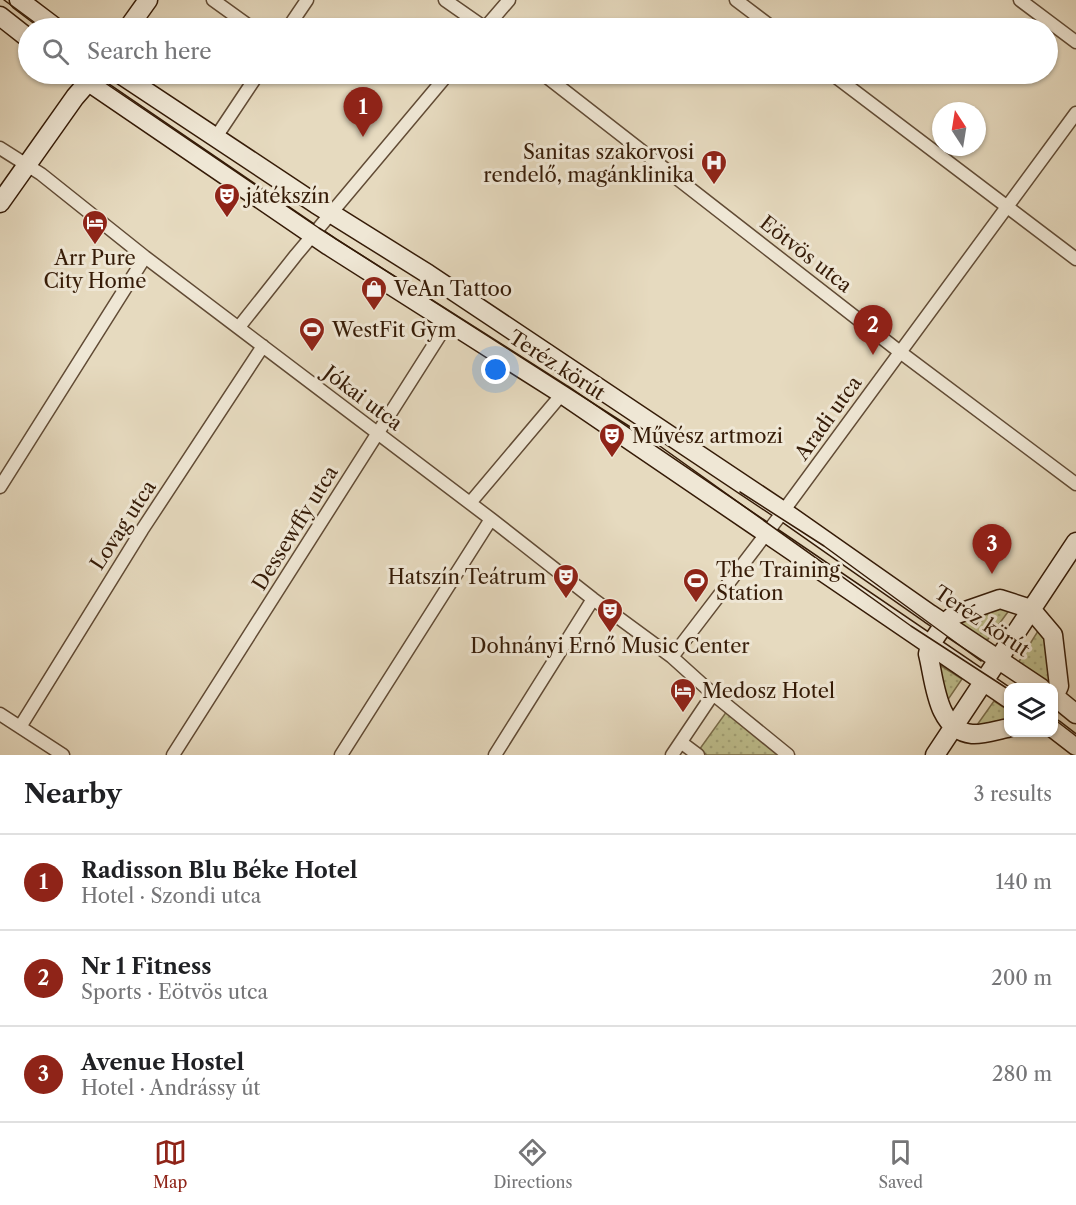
<!DOCTYPE html>
<html lang="en">
<head>
<meta charset="utf-8">
<style>
	:root { --surface:#fff; --page:#f2f2f2; --text:#202124; --muted:#757577; --line:#e0e0e0; --accent:#8f2418 }
	body { margin:0; font-family:"Libre Caslon Text",serif; background:var(--page); color:var(--text) }
	.controls { position:absolute; right:18px; bottom:18px; display:grid; overflow:hidden; border-radius:12px; box-shadow:0 2px 4px #0004 }
	.controls button { width:54px; height:54px; display:grid; place-items:center; padding:0; border:0; border-bottom:2px solid var(--line); background:var(--surface); color:var(--text); font:30px sans-serif }
	.compass { position:absolute; left:932px; top:102px; width:54px; height:54px; border-radius:50%; background:var(--surface); box-shadow:0 2px 4px #0004; rotate:348deg }
	.you { position:absolute; left:496px; top:370px; width:21px; height:21px; margin:-15px; border:4px solid #fff; border-radius:50%; background:#1a73e8; box-shadow:0 0 0 9px #1a73e833 }
	.badge { display:grid; place-items:center; width:39px; height:39px; border-radius:50%; background:var(--accent); color:#fff; font-size:20px; font-weight:700 }
	.pin { position:absolute; translate:-50% -50px; filter:drop-shadow(0 2px 3px #0008) }
	.pin::after { content:''; position:absolute; top:32px; width:21px; height:18px; background:inherit; clip-path:polygon(0 0,100% 0,50% 100%) }
	.list { margin:0; padding:0; list-style:none }
	h2 { display:flex; justify-content:space-between; align-items:center; height:78px; margin:0; padding:0 24px; font-size:26px }
	h2 small { font-size:20px; font-weight:400; color:var(--muted) }
	.list li { display:grid; grid-template-columns:39px 1fr auto; gap:18px; align-items:center; box-sizing:border-box; height:96px; padding:0 24px; border-top:2px solid var(--line) }
	.list b { display:block; font-size:22px; white-space:nowrap }
	.list p { margin:0; font-size:20px; white-space:nowrap; color:var(--muted) }
	.list em { font-size:20px; font-style:normal; color:var(--muted) }
	.icon { flex:none; width:33px; height:33px; fill:none; stroke:currentColor; stroke-width:2; stroke-linecap:round; stroke-linejoin:round }
	.map { position:relative; flex:none; width:1076px; height:755px; overflow:hidden }
	.search { position:absolute; background:var(--surface); box-shadow:0 2px 4px #0004; left:18px; right:18px; top:18px; height:66px; display:flex; align-items:center; gap:15px; box-sizing:border-box; padding:0 21px; border-radius:33px; color:var(--muted); font-size:22px }
	.sheet { height:366px; background:var(--surface) }
	nav { display:flex; justify-content:space-around; align-items:center; box-sizing:border-box; height:84px; border-top:2px solid var(--line); background:var(--surface); font-size:16px; color:var(--muted) }
	nav a { display:grid; justify-items:center; gap:3px }
	nav .on { color:var(--accent) }
	.map>svg:first-child { display:block }
	.green { fill:url(#green-dots); stroke:#796c4a; stroke-width:1.5 }
	.lines { fill:none; stroke-linecap:round; stroke-linejoin:round }
	.street-casing { stroke:#614b35; stroke-width:15 }
	.secondary-casing { stroke:#351b07; stroke-width:21 }
	.street { stroke:#efe7d5; stroke-width:12 }
	.secondary { stroke:#efe7d5; stroke-width:18 }
	.tram { stroke:#351b07; stroke-width:1.5 }
	.labels { text-anchor:middle; stroke-width:6; stroke-linejoin:round; paint-order:stroke }
	.poi-label { font-size:20px; fill:#351b07; stroke:#efe7d5; text-anchor:start }
	.street-label { font-size:20px; fill:#351b07; stroke:#efe7d5 }
</style>
</head>
<body>
<div class="map">
<svg width="1076" height="755" viewBox="0 0 1076 755">
	<defs>
		<pattern id="green-dots" width="8" height="8" patternUnits="userSpaceOnUse" patternTransform="scale(1.5)"><rect width="8" height="8" fill="#bdbd8c"/><path d="M2 2h.1M6 6h.1" fill="none" stroke="#a3a277" stroke-width="1.8" stroke-linecap="round"/></pattern>
	</defs>
	<rect width="100%" height="100%" fill="#e6dabf"/>
	<filter id="stains"><feTurbulence type="fractalNoise" baseFrequency=".00333" numOctaves="4"/><feColorMatrix values="0 0 0 0 .2 0 0 0 0 .09 0 0 0 0 .02 0 0 0 .5 -.17"/></filter>
	<radialGradient id="worn" r=".72"><stop offset=".6" stop-color="#630" stop-opacity="0"/><stop offset="1" stop-color="#630" stop-opacity=".3"/></radialGradient>
	<path class="green" d="M990,607L1010,609L986,642L956,622Z
		M1038,631L1045,639L1050,675L1049,682L1018,663Z
		M935,662L962,679L945,704Z
		M994,701L1008,710V720L977,725Z
		M727,711L786,755H707L699,750Z"/>
	<g class="lines">
		<defs>
			<path id="street" d="M213,0L252,28
				M445,0L485,28
				M736,0L773,28
				M1020,0L1076,42
				M288,28L307,0
				M485,28L509,0
				M543,74L900,352L1076,484
				M832,74L1076,259
				M216,137L258,74
				M0,148L41,174L145,257L491,519L593,599L672,657L713,694L788,755
				M239,327L296,255L448,74
				M0,487L145,257
				M470,503L562,394
				M672,657L779,517L1076,113
				M0,714L63,755
				M20,727L142,530L263,346
				M682,743L698,755
				M173,755L449,321
				M341,755L491,519
				M495,755L593,599
				M672,755L713,694"/>
			<path id="secondary" d="M19,0L56,28
				M0,16L28,38
				M128,28L148,0
				M77,74L329,246L562,394L1008,698
				M120,74L316,204L428,274L783,511L930,614L1041,688
				M0,203L75,97L95,74
				M1054,696L1076,714
				M1008,728C997,730 983,735 972,734C936,730 935,681 928,654L930,645L945,623L954,615L1000,599L1031,609L1053,635L1059,686L1054,697
				M1054,729L1076,746
				M935,755L1076,542"/>
		</defs>
		<use href="#street" class="street-casing"/>
		<use href="#secondary" class="secondary-casing"/>
		<use href="#street" class="street"/>
		<use href="#secondary" class="secondary"/>
		<path class="tram" d="M4,0L42,28
			M92,74L319,228L657,444L911,626L1008,689
			M740,492L824,546L981,661
			M1054,719L1076,736"/>
	</g>
	<defs>
		<symbol id="hospital-pin" viewBox="-11 -11 22 30"><path d="M0 17L-7.5 6A9.5 9.5 0 1 1 7.5 6Z" fill="#8f2418" stroke="#efe7d5"/><path d="M-5-5h3v3.5h4V-5h3V5h-3V1.5h-4V5h-3Z" fill="#fff"/></symbol>
		<symbol id="theatre-pin" viewBox="-11 -11 22 30"><path d="M0 17L-7.5 6A9.5 9.5 0 1 1 7.5 6Z" fill="#8f2418" stroke="#efe7d5"/><path d="M-5-5.5Q0-4 5-5.5V0Q5 5 0 6Q-5 5-5 0ZM-3.3-2.5H-1v1.5H-3.3ZM1-2.5H3.3v1.5H1ZM-2.8 1Q0 5.5 2.8 1Z" fill="#fff"/></symbol>
		<symbol id="hotel-pin" viewBox="-11 -11 22 30"><path d="M0 17L-7.5 6A9.5 9.5 0 1 1 7.5 6Z" fill="#8f2418" stroke="#efe7d5"/><path d="M-6-4.5h1.5V1H6V5H4.5V3h-9V5H-6ZM-4 0a1.8 1.8 0 1 1 3.6 0ZM.5 0V-2.5h3Q6-2.5 6 0Z" fill="#fff"/></symbol>
		<symbol id="shop-pin" viewBox="-11 -11 22 30"><path d="M0 17L-7.5 6A9.5 9.5 0 1 1 7.5 6Z" fill="#8f2418" stroke="#efe7d5"/><path d="M-5-2.5h2.3a2.7 3.5 0 0 1 5.4 0H5L5.5 6h-11ZM-1.5-2.5h3a1.5 2.3 0 0 0-3 0Z" fill="#fff"/></symbol>
		<symbol id="stadium-pin" viewBox="-11 -11 22 30"><path d="M0 17L-7.5 6A9.5 9.5 0 1 1 7.5 6Z" fill="#8f2418" stroke="#efe7d5"/><path d="M0-5a6.5 5 0 1 0 0 10a6.5 5 0 1 0 0-10ZM-3.5-1.8h7v3.6h-7Z" fill="#fff"/></symbol>
	</defs>
	<g fill-rule="evenodd">
		<use href="#hospital-pin" x="699" y="148" width="30" height="40"/>
		<use href="#theatre-pin" x="212" y="181" width="30" height="40"/>
		<use href="#hotel-pin" x="80" y="208" width="30" height="40"/>
		<use href="#shop-pin" x="359" y="274" width="30" height="40"/>
		<use href="#stadium-pin" x="297" y="315" width="30" height="40"/>
		<use href="#theatre-pin" x="597" y="421" width="30" height="40"/>
		<use href="#theatre-pin" x="551" y="562" width="30" height="40"/>
		<use href="#stadium-pin" x="681" y="566" width="30" height="40"/>
		<use href="#theatre-pin" x="595" y="596" width="30" height="40"/>
		<use href="#hotel-pin" x="668" y="676" width="30" height="40"/>
	</g>
	<g class="labels">
		<g class="poi-label">
			<text x="694" y="159" text-anchor="end">Sanitas szakorvosi<tspan x="694" dy="23">rendelő, magánklinika</tspan></text>
			<text x="246" y="203">játékszín</text>
			<text x="95" y="265" text-anchor="middle">Arr Pure<tspan x="95" dy="23">City Home</tspan></text>
			<text x="394" y="296">VeAn Tattoo</text>
			<text x="332" y="337">WestFit Gym</text>
			<text x="632" y="443">Művész artmozi</text>
			<text x="716" y="577">The Training<tspan x="716" dy="23">Station</tspan></text>
			<text x="546" y="584" text-anchor="end">Hatszín Teátrum</text>
			<text x="610" y="653" text-anchor="middle">Dohnányi Ernő Music Center</text>
			<text x="702" y="698">Medosz Hotel</text>
		</g>
		<g class="street-label">
			<text transform="translate(806 254) rotate(38)" y="7">Eötvös utca</text>
			<text transform="translate(557 365) rotate(33)" y="7">Teréz körút</text>
			<text transform="translate(363 398) rotate(37)" y="7">Jókai utca</text>
			<text transform="translate(828 418) rotate(-54)" y="7">Aradi utca</text>
			<text transform="translate(123 525) rotate(-57)" y="7">Lovag utca</text>
			<text transform="translate(295 528) rotate(-58)" y="7">Dessewffy utca</text>
			<text transform="translate(982 621) rotate(34)" y="7">Teréz körút</text>
		</g>
	</g>
	<rect width="100%" height="100%" filter="url(#stains)"/>
	<rect width="100%" height="100%" fill="url(#worn)"/>
</svg>
<div class="controls">
<button><svg class="icon" aria-label="layers" viewBox="0 0 24 24"><path d="M12 4l9 5-9 5-9-5zM3 14l9 5 9-5"/></svg></button>
</div>
<svg class="compass" viewBox="-18 -18 36 36"><path d="M0-13l5 13h-10z" fill="#e53935"/><path d="M0 13l5-13h-10z" fill="#757577"/></svg>
<div class="you"></div>
<div class="pin badge" style="left:363px;top:137px">1</div>
<div class="pin badge" style="left:873px;top:355px">2</div>
<div class="pin badge" style="left:992px;top:574px">3</div>
<div class="search"><svg class="icon" aria-label="search" viewBox="0 0 24 24"><circle cx="10" cy="10" r="6"/><path d="M15 15l6 6"/></svg>Search here</div>
</div>
<section class="sheet">
<h2>Nearby<small>3 results</small></h2>
<ul class="list">
<li><span class="badge">1</span><div><b>Radisson Blu Béke Hotel</b><p>Hotel · Szondi utca</p></div><em>140 m</em></li>
<li><span class="badge">2</span><div><b>Nr 1 Fitness</b><p>Sports · Eötvös utca</p></div><em>200 m</em></li>
<li><span class="badge">3</span><div><b>Avenue Hostel</b><p>Hotel · Andrássy út</p></div><em>280 m</em></li>
</ul>
</section>
<nav>
<a class="on"><svg class="icon" aria-label="map" viewBox="0 0 24 24"><path d="M3 6l6-2 6 2 6-2v14l-6 2-6-2-6 2zM9 4v14M15 6v14"/></svg>Map</a>
<a><svg class="icon" aria-label="directions" viewBox="0 0 24 24"><path d="M12 3l9 9-9 9-9-9zM9 14v-3h6M13 9l2 2-2 2"/></svg>Directions</a>
<a><svg class="icon" aria-label="saved" viewBox="0 0 24 24"><path d="M7 4h10v16l-5-4-5 4z"/></svg>Saved</a>
</nav>
</body>
</html>
